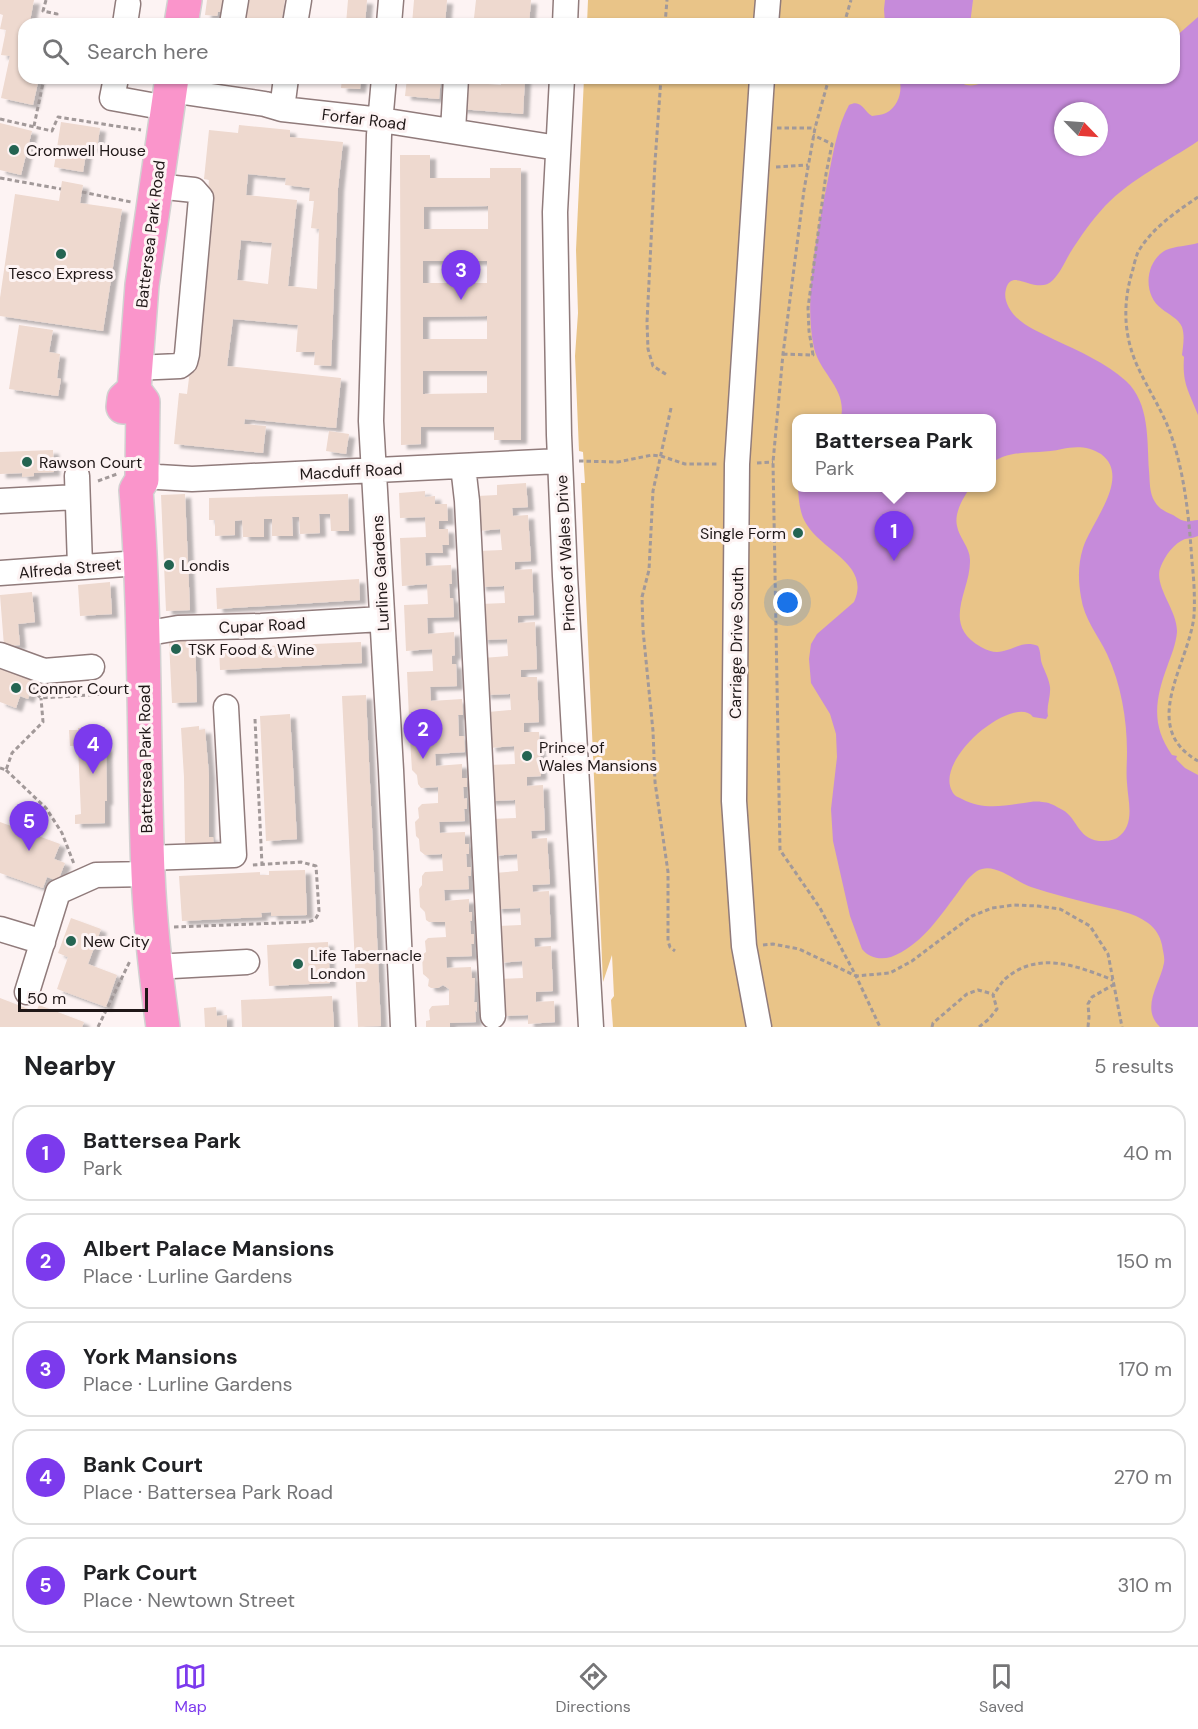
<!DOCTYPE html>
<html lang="en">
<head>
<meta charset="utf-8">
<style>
	:root { --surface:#fff; --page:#f6f6f6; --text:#202124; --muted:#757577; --line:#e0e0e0; --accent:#7c3aed }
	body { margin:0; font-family:"DM Sans",sans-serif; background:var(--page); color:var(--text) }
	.compass { position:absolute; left:1054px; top:102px; width:54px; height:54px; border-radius:50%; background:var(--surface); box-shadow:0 2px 4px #0004; rotate:115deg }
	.scale { position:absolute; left:18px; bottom:15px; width:130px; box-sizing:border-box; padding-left:6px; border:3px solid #1f1717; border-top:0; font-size:16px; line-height:21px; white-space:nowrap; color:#1f1717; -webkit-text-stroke:4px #fdf3f3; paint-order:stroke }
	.you { position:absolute; left:788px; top:603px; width:21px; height:21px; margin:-15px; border:4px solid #fff; border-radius:50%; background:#1a73e8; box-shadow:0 0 0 9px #1a73e833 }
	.badge { display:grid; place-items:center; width:39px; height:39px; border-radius:50%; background:var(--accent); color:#fff; font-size:20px; font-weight:700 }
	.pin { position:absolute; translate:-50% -50px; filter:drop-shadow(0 2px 3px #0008) }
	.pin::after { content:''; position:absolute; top:32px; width:21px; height:18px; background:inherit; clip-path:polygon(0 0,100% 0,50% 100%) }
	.popup { position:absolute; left:792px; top:414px; width:204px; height:78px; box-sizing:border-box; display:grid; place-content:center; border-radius:12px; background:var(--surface); filter:drop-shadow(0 2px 4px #0005); font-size:20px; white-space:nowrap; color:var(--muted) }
	.popup b { font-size:22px; color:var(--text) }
	.popup::after { content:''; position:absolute; left:50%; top:100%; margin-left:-12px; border:12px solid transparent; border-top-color:var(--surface) }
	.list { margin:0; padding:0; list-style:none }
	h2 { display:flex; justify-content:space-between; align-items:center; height:78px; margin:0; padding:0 24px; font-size:26px }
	h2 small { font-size:20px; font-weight:400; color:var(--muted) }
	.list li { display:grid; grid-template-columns:39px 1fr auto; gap:18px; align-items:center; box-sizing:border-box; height:96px; margin:0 12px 12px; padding:0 12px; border:2px solid var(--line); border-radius:18px }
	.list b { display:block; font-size:22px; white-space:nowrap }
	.list p { margin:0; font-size:20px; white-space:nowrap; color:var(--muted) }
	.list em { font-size:20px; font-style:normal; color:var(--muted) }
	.icon { flex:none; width:33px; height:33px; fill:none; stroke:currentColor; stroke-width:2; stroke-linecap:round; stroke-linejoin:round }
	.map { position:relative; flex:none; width:1198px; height:1027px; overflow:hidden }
	.search { position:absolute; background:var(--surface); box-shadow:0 2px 4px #0004; left:18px; right:18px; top:18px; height:66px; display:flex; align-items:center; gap:15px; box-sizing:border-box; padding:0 21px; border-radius:18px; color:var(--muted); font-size:22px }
	.sheet { height:618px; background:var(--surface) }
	nav { display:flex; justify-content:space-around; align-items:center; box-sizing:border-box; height:84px; border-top:2px solid var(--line); background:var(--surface); font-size:16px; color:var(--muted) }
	nav a { display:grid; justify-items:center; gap:3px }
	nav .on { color:var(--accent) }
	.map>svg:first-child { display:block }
	.green { fill:#e9c488; fill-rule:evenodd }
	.water { fill:#c68bda; fill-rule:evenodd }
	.building { fill:#eed9cf; fill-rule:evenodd; filter:url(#shadow) }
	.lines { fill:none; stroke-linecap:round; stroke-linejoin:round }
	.minor-casing { stroke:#907b7b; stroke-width:27 }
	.highway-casing { stroke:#d2d1d1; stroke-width:36 }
	.path { stroke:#a29999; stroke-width:3; stroke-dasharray:4.5 3; stroke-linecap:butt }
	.minor { stroke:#fff; stroke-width:24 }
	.highway { stroke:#fa95cb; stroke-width:33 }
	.poi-dot { fill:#246452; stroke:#fdf3f3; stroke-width:2 }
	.labels { text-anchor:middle; stroke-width:6; stroke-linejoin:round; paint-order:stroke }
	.street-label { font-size:16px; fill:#1f1717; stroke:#fdf3f3 }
	.poi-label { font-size:16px; fill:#1f1717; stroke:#fdf3f3; text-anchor:start }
</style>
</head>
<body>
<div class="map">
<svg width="1198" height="1027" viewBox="0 0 1198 1027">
	<defs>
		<filter id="shadow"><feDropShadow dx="6" dy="4" stdDeviation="1.5" flood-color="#0004"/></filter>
	</defs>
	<rect width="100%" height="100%" fill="#fdf3f3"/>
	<path class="green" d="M588,0H1198V1027H613L611,1000L614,996L612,955L603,982L581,483H585L583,452L579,451L575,356L578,313L576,250L584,78H1174V24H587ZM1063,111H1099V147H1063ZM796,418H992V488H796Z"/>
	<path class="water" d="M885,0H973L970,24H885L884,9Z
		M1198,17V141C1167,162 1132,178 1105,206C1092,220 1080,237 1070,253C1065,262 1060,273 1053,280C1037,297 1012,266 1006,289C1003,299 1009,310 1016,317C1027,328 1042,333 1055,340C1079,351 1106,363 1126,381C1150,403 1147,441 1149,471C1150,481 1149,493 1155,502C1159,509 1166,512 1173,515C1176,517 1182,521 1185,521C1189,522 1193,520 1198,520V536C1193,538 1190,538 1185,539C1174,543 1165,556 1161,566C1152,585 1178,610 1177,632C1176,644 1171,656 1167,667C1155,700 1151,725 1172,755L1177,756L1176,759L1185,768L1198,775V1027H1160C1140,1008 1160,984 1164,963C1165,957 1163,952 1162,945C1160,936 1156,929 1148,923C1133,912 1113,909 1096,905C1074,899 1052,894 1031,887C1014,881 994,861 977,871C968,877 962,887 956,895C938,919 920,946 891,957C880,960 869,958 862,949L850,916L833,841L831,809L837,757L836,734L830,714L811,683L809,659L811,644L817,634L854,602C871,565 823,551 807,525C800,515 799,502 798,489V488H970C963,498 954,513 957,526C959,538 970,547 970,560C971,591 940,624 981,647C1006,662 1017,637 1038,646C1041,652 1040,658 1042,664C1045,672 1049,679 1050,687C1051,697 1046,706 1048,716L1046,719L1033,717C1015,693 934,758 952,791C954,796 958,797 962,799C983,810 1002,806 1024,803C1030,802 1036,801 1042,802C1048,802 1054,805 1059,808C1078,816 1076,838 1099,841C1106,841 1111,841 1117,838C1136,825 1128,802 1127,783C1126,773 1127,762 1127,752C1127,719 1121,684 1107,654C1098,635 1084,619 1081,597C1078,580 1078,564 1083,548C1091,522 1132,477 1101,454C1089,446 1075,446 1062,449C1038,455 1012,448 992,463V418H841C847,388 820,374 814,348C803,297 818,230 828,179C833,154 837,127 849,105C862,99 863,111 872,116C876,115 882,115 886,113C899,106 903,90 899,78H960L962,83C971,89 983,83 992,78H1174V38ZM1063,111H1099V147H1063Z
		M1198,243V415C1189,391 1182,384 1184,357L1182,355C1183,346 1185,336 1182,327C1179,319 1168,314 1162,309C1142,295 1145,261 1166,250C1175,246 1188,246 1198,243Z"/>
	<path class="building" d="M0,0H34L30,21H35L34,24H24V78H39L33,105L1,98L10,56L1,55L6,30L0,29L3,15L0,14Z
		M207,0H226L224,12H218L217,16L205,15Z
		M238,0H285L281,24H234Z
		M348,0H367L365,24H346Z
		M414,0H447L445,24H412Z
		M476,0H531L529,24H505L506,20L474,18Z
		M342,78H361L360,89L341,88Z
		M407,78H441L439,99L405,96Z
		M501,78H525L523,114L460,109L462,82L501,85Z
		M61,122L100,128L97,149L87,148L83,172L54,167Z
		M0,123L32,131L21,175L0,170Z
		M239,125L290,130V137L343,142L338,188L331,366L314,365L315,352H296L298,325L233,319L227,366L341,378L336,428L245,419L244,424L266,426L263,453L174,444L179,393L187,394L191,362L197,363L213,213L206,212L209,180L204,179L209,130L238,133ZM248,174L286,178L285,185L310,188L309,201H314L311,228L319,229L317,289L288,286L297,200L246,195ZM241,240L272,243L268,284L237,280Z
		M400,155H430V178H490V168H521V440H494V427H421V444L401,445ZM488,206V229H424V207ZM423,261H487V283H423ZM487,316V339H423V317ZM423,371H487V393L423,394Z
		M62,181L83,185L80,203L122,209L103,331L0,316V298L15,194L59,201Z
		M19,325L53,330L49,352L60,354L57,378L61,379L58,396L9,389Z
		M329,431L349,434L346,454L326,451Z
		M53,450L54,472L34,473V476L22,477V473L0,474V452Z
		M526,483L528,507L512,508L513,516L528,515L531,561L515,562V570L532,569L534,615L518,616V623L535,622L537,669L521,670V677H537L539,722L524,723V732H539L541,776L527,777V786L543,785L545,830L531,831L532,839L547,838L550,884L532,885L533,892L549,891L551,937L534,938L535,947L551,946L553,991L536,992V1002L554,1001L555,1022L528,1024V1015L502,1016L500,979L523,978L522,961L499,963L497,926L521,925L520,908L496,909L494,873L518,871L517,854L493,856L491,819L516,818L515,800L489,801L487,765L515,764L514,746L490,748L488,712L511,710L510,694L485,695L483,658L508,656L507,639L482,640L480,604L505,603L504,586L480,587L478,551L502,550L500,529L479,531L477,496L497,495V485Z
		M425,491V497L435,496V504H447L448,521H439V529H448L449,545H442L443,553H425L426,566L451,565L452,584H449L450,598H453L454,617L427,618L428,634L454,632L455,655L452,656V664H456L457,686L430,687L431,701L462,699L463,715H458L459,736H464L465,752L435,754L436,766L462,764V778H467V787H463L464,799L467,798V809H464L465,821L439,822L440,833L465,832V844H469V854H466L467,867H471V876H468L469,889L444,890L445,901L469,899V912H472V921H470L471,934H474V944H471L472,956L446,957L447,968L471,967L472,978H475L474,1002H477V1012L475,1010L476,1022L450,1023V1027H426V1021L430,1020L429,1010L432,1006L449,1005V989L443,985L438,988H431L428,986L429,979L423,974L422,955L426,952L425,941L428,938L446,937L445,922H429L426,920L425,912L420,907L419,889L422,885V876L425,872L443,871L442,854L425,855L420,851L419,839L416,836L415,822L419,818L418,808L422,804L438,803V787L421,788L418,784L417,775L412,770L410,739H420L422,736H435V721L422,722L418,717L409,718L407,672L433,671L432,649L406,651L404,605L428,604L427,584L402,586L400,538L426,537L425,517L400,518L399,493Z
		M185,494L190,610L166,611L161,495Z
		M348,494L349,531H331L330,514H319L320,533L300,534L299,517H292L293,536H272V519H264V537H243L242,520L235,521V535L215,536V520H209V498Z
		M359,579L360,600L217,609L216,588Z
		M110,582L112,614L80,616L78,585Z
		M32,592L35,622L18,624L20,645L4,646L0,595Z
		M195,640L197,702L172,703L169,641Z
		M361,642L362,663L220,670L219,648Z
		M0,661L36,679L28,699L20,696L16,708L0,702Z
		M366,695L381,1026L358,1027L342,696Z
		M290,714L297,839L266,841L260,716Z
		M199,726V730L205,729L209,775V837H213L214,849L185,845L184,777L181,728Z
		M103,727V747H106L107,801H105V823L75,824V815L81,814L78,746H70L69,730H78V728Z
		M0,822L60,844L54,859L65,863L58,881L47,877L43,888L0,873Z
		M305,870L307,915L271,916V912L261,913L262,917L182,921L179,876L260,872V875H269V871Z
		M71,918L101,929L88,964L117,975L106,1007L57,989L68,957L58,953Z
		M328,942L330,983L269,986L267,945Z
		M332,996L334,1027H242L241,1000Z
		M0,998L36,1012L39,1005L84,1022L82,1027H0Z
		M216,1007L217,1016L227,1015V1027H205L204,1008Z"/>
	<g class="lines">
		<defs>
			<path id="minor" d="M125,24L128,4
				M232,24L236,0
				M295,24L299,0
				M389,24L391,0
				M565,24L566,0
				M766,24L768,0
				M116,78L112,98L167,108
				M384,78L379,135L371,421L391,770L403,1027
				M562,78L555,212L559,435L565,576L591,1027
				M170,90L265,104L282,109L381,120L558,148
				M282,109L286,78
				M453,131L456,78
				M135,368L180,366L185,362L187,354L201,198L194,190L156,186
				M463,466L467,501L493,1016
				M142,473L158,477L192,479L560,461
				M77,476L80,566
				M0,501L77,497
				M0,573L139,563
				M143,634L178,628L261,626L382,619
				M0,655L44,671L92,667
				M147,858L234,855L226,707
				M0,929L43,942
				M154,967L247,962
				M27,992L58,892L96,875L148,874
				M759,1027L744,946L734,801L737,464L762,78"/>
			<path id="highway" d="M181,24L185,0
				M134,390L143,402L142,473V480L136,490C146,617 143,745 148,873C150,924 156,976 163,1027
				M123,407L124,399L134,390L142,285L172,78"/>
		</defs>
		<use href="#minor" class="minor-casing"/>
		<use href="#highway" class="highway-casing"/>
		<path class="path" d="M46,0L43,11L57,14L55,24
			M665,24L667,0
			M844,24L851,0
			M661,78L655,162L647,322L648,349L653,366L667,375
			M829,78L815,128L804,190L783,354L773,462L780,850L820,908L856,976L890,973L912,961L972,916L992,908L1014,905L1038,906L1060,909L1090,926L1108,954L1122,1027
			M0,119L52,131L58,117L141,130
			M34,126L44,78
			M777,128H815
			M776,167L808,165
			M0,178L61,189
			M82,192L131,202
			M1198,197C1176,212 1152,228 1138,252C1136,257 1134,264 1133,269C1123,301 1123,332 1136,363C1146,386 1161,408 1170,432C1185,474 1189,518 1192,562C1194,579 1195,599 1194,616C1189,664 1138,727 1198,761
			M783,354L813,355L809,331L808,308L826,174L832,144L813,135
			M671,408L653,491L649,570L642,597L643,630L653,731L655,782L668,872V941L670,947L675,951
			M579,461L618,462L652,455L661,456L685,464H718
			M757,463L773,462
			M98,481L117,474
			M34,689L33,691L41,698L121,693
			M255,719L262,865
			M0,768L6,770L12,753L43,722L41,698
			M6,770L46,808L62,833L74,864
			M174,927L306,922C314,921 317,919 319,911L316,866L301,862L252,865
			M763,945L773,944L799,949L856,976L880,1027
			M98,1027L130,961
			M932,1027L933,1023L967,994L978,990L993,994
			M979,1027L989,1019L997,1009L993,995C997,990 1001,983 1005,979C1038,950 1077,966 1113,980
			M1088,1027L1089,1017L1088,1004L1092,997L1113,985"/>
		<use href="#minor" class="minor"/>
		<use href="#highway" class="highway"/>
	</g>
	<g class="poi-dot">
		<circle cx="14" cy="150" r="6"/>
		<circle cx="61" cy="254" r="6"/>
		<circle cx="27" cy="462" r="6"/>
		<circle cx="798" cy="533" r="6"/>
		<circle cx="169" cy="565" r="6"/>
		<circle cx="176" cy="649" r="6"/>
		<circle cx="16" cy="688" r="6"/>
		<circle cx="527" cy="756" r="6"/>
		<circle cx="71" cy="941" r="6"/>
		<circle cx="298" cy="964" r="6"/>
	</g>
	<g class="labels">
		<g class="street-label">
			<text transform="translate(364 119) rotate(7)" y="6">Forfar Road</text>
			<text transform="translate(150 234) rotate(-83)" y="6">Battersea Park Road</text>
			<text transform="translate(351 471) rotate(-3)" y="6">Macduff Road</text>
			<text transform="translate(565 553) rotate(-93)" y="6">Prince of Wales Drive</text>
			<text transform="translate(70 568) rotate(-5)" y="6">Alfreda Street</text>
			<text transform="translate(380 573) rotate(-93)" y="6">Lurline Gardens</text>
			<text transform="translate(262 625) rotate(-3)" y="6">Cupar Road</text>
			<text transform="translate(736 643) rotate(-89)" y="6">Carriage Drive South</text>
			<text transform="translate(145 759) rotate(-91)" y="6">Battersea Park Road</text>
		</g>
		<g class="poi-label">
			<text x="26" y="156">Cromwell House</text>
			<text x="61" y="279" text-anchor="middle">Tesco Express</text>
			<text x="39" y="468">Rawson Court</text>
			<text x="786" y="539" text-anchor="end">Single Form</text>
			<text x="181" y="571">Londis</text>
			<text x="188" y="655">TSK Food &amp; Wine</text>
			<text x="28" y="694">Connor Court</text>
			<text x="539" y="753">Prince of<tspan x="539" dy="18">Wales Mansions</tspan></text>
			<text x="83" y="947">New City</text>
			<text x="310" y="961">Life Tabernacle<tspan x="310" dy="18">London</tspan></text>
		</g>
	</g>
</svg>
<svg class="compass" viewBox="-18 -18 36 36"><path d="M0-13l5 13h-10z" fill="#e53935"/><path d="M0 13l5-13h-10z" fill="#757577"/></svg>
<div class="scale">50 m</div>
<div class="you"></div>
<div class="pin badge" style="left:894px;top:561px">1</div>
<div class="popup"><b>Battersea Park</b>Park</div>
<div class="pin badge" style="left:423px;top:759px">2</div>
<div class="pin badge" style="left:461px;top:300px">3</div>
<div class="pin badge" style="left:93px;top:774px">4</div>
<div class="pin badge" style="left:29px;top:851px">5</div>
<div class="search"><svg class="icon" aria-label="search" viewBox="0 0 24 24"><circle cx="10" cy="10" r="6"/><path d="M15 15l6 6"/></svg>Search here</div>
</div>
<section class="sheet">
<h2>Nearby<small>5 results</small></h2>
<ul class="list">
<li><span class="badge">1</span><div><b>Battersea Park</b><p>Park</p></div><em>40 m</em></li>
<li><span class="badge">2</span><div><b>Albert Palace Mansions</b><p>Place · Lurline Gardens</p></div><em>150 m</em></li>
<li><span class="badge">3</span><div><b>York Mansions</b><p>Place · Lurline Gardens</p></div><em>170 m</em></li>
<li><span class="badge">4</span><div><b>Bank Court</b><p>Place · Battersea Park Road</p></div><em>270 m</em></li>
<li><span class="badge">5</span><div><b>Park Court</b><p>Place · Newtown Street</p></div><em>310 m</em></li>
</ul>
</section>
<nav>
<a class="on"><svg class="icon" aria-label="map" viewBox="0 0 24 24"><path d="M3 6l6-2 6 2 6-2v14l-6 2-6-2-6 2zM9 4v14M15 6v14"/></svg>Map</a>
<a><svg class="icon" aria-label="directions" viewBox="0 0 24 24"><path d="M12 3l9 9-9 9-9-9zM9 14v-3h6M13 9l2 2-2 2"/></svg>Directions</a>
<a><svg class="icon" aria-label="saved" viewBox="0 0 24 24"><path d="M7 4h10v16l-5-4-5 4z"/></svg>Saved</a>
</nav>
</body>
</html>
